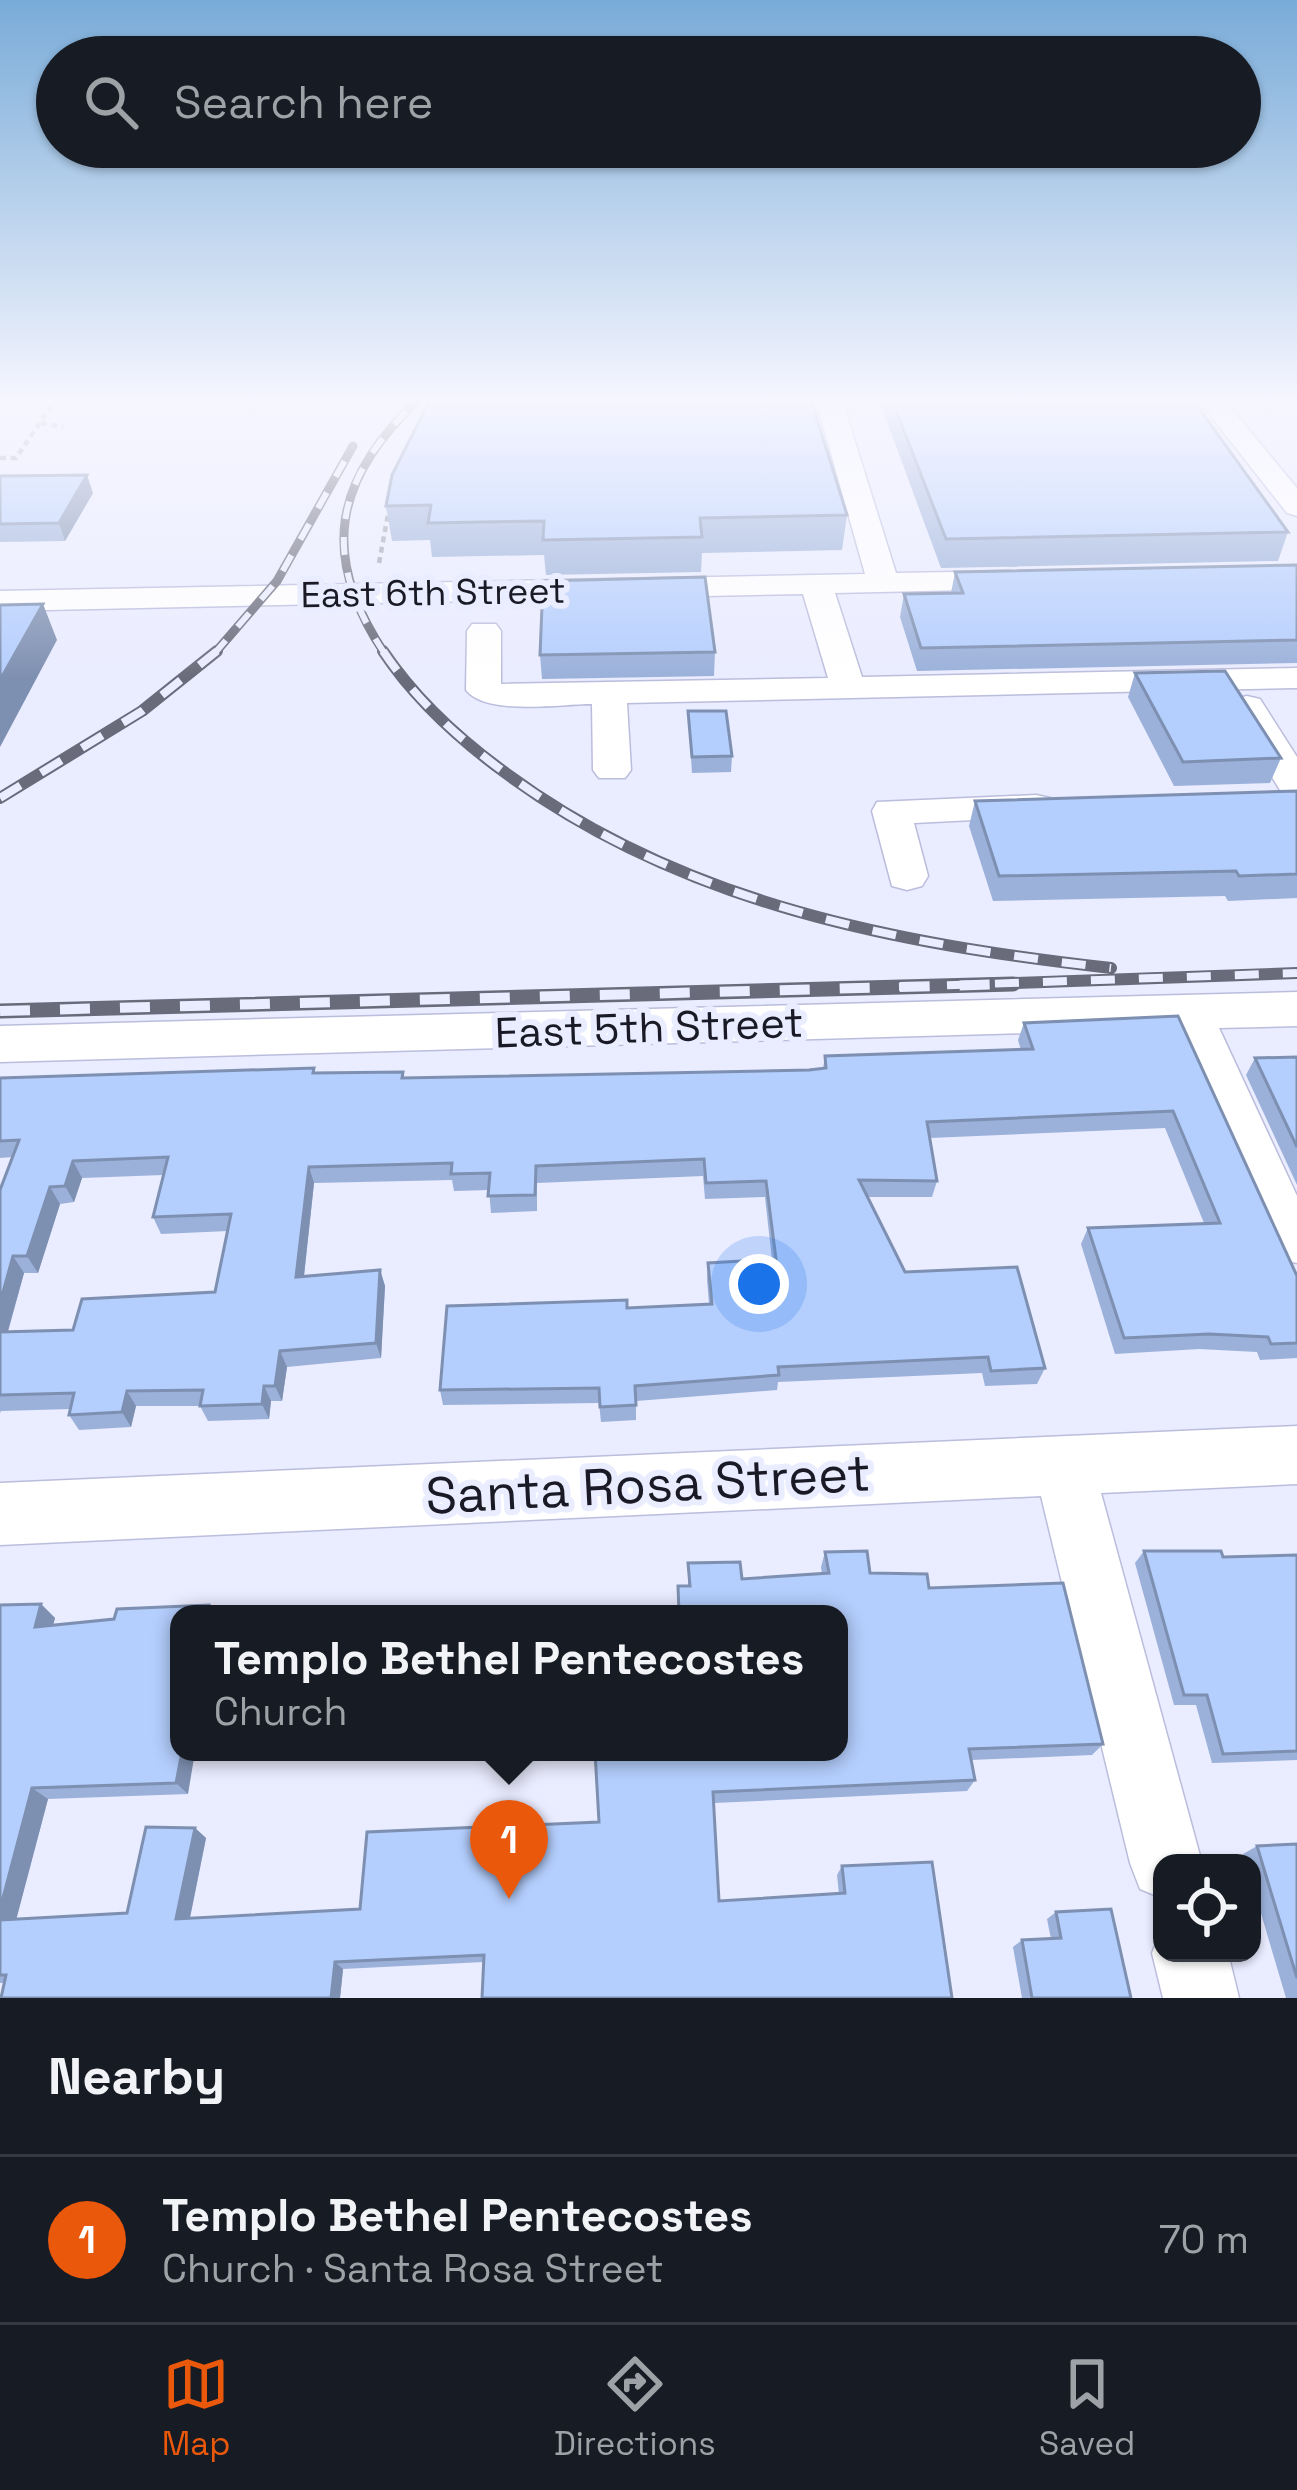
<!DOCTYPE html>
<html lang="en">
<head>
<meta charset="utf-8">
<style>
	:root { --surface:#171b24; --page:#20242c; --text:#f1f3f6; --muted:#9ea1a6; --line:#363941; --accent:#ea580c }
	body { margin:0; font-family:"Space Grotesk",sans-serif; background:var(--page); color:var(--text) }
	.controls { position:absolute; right:36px; bottom:36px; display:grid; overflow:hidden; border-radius:24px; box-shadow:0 3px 9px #0004 }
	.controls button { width:108px; height:108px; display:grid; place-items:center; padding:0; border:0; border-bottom:3px solid var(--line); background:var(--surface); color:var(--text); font:60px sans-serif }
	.you { position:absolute; left:759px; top:1284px; width:42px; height:42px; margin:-30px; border:9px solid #fff; border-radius:50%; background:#1a73e8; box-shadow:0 0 0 18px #1a73e833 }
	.badge { display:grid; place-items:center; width:78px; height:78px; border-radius:50%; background:var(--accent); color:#fff; font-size:39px; font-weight:700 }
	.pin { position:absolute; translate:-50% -99px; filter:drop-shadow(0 3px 6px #0008) }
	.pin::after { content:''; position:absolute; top:63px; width:42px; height:36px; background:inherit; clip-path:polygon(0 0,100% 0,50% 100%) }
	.popup { position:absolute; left:170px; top:1605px; width:678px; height:156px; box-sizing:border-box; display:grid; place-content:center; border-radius:24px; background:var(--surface); filter:drop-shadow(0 3px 9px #0005); font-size:39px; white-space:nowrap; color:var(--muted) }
	.popup b { font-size:45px; color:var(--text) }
	.popup::after { content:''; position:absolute; left:50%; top:100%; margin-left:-24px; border:24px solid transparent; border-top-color:var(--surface) }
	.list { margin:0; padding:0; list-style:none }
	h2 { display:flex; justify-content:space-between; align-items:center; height:156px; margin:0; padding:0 48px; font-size:51px }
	h2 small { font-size:39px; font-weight:400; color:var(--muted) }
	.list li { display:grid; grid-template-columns:78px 1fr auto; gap:36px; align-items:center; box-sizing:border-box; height:168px; padding:0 48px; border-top:3px solid var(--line) }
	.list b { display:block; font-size:45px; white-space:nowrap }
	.list p { margin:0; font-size:39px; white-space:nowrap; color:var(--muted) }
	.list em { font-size:39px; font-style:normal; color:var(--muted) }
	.icon { flex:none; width:66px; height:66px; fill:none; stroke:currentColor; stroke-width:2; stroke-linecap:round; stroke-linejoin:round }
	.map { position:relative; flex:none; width:1297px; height:1998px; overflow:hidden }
	.search { position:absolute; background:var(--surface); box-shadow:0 3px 9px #0004; left:36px; right:36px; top:36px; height:132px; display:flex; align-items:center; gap:30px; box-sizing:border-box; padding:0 42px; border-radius:66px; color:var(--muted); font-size:45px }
	.sheet { height:324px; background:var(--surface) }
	nav { display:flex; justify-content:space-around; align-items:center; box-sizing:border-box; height:168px; border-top:3px solid var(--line); background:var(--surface); font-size:33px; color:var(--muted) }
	nav a { display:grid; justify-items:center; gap:6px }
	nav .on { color:var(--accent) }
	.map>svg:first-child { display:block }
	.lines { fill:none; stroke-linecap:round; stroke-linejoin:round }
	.minor-casing { stroke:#bbbddc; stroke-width:3 }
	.path { stroke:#a0a1b1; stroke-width:4.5; stroke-dasharray:6 4.5; stroke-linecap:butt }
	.minor { fill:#fff; fill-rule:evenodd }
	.rail-far2-casing { stroke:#6a6b7a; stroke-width:9 }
	.rail-far1-casing { stroke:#6a6b7a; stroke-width:12 }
	.rail-casing { stroke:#6a6b7a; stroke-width:15 }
	.rail-far2 { stroke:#eaecff; stroke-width:6; stroke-dasharray:18; stroke-linecap:butt }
	.rail-far1 { stroke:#eaecff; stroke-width:8; stroke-dasharray:24; stroke-linecap:butt }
	.rail { stroke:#eaecff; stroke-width:10; stroke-dasharray:30; stroke-linecap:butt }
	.wall { fill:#9bb1da; fill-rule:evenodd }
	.shaded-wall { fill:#7e90b1 }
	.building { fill:#b4cefd; stroke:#7e90b1; stroke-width:3 }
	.labels { text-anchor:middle; stroke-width:12; stroke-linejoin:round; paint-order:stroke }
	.far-street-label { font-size:36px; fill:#191a25; stroke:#eaecff }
	.street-label { font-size:42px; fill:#191a25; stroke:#eaecff }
	.near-street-label { font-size:51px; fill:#191a25; stroke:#eaecff }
</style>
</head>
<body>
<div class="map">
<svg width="1297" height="1998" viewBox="0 0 1297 1998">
	<rect width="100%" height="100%" fill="#eaecff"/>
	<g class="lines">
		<defs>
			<path id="minor" d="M816,400H842L896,573L1012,571L1028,580L1012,589L835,593L862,677L1297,668V688L627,703L631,770L625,778H599L593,770L592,704C560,704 486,716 466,690L467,631L472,624H496L501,631V684L828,678L803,594L0,611V591L865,574Z
				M1198,400H1224L1297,488V516L1287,513Z
				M1247,696L1260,699L1297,757V799L1283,795L1229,707L1234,699Z
				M1036,795L1050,798L1055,807L1050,816L914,823L928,876L922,886L907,890L892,886L872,811L877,802Z
				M1297,992V1026L1219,1028L1297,1196V1263L1273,1258L1173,1029L0,1062V1026Z
				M1297,1426V1484L1101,1493L1202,1863H1162V1898L1140,1889L1130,1863L1041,1496L0,1545V1483Z
				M1162,1929V1953H1228L1239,1998H1163L1152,1953Z"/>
		</defs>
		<use href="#minor" class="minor-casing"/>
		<path class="path" d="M41,423L63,427
			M0,458H16L55,400
			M379,563L389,509"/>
		<use href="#minor" class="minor"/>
		<defs>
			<path id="rail-far2" d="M214,654L277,581L353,446
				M385,654C319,556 334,479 418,400"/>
			<path id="rail-far1" d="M383,651C415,699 460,740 507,774C684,904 897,944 1111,968
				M0,798L142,711L217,651
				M899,987L1297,973"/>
			<path id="rail" d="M0,1011L1013,984"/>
		</defs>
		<use href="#rail-far2" class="rail-far2-casing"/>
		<use href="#rail-far1" class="rail-far1-casing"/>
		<use href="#rail" class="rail-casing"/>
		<use href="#rail-far2" class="rail-far2"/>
		<use href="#rail-far1" class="rail-far1"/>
		<use href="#rail" class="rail"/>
	</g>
	<path class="wall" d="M879,400H1193L1288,532L1278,561L941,568Z
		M392,475L847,515L842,550L702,553L701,572L546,575L544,555L432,557L430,540L392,541L386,506Z
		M0,476L93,493L65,541L0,542Z
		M1297,565V663L917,671L900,617L904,594L951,593L955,572Z
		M715,652L714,676L542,679L540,655Z
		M1135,673L1281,758L1270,783L1174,786L1128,697Z
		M688,711L732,756L731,772L692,773Z
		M1297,791V898L1228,901L1225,896L993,901L969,826L975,801Z
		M1178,1016L1297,1276V1358L1260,1360L1257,1352L1199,1349L1115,1354L1081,1244L1088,1228L1204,1223L1165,1128L930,1138L937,1181L932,1197H868L905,1272L1045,1368L1037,1384L985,1386L982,1373L778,1382L777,1390L636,1401V1420L601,1422L599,1403L443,1405L440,1390L627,1308L709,1304L707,1279L708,1263L772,1260L765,1197L705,1199L703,1176L537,1183V1211L491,1213L489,1190L454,1191L452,1180L314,1183L304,1277L380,1270L385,1286L381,1358L287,1367L282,1401H271L269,1419L208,1421L200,1406H136L131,1427L79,1430L69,1415L70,1409L1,1411L0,1413V1190L12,1157L0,1158V1078L403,1072L404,1078L823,1069L825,1056L1021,1050L1018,1040L1024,1023ZM163,1175L153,1217L161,1234L228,1231L215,1292L73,1330L8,1332L24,1273H38L60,1204L74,1202L82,1178Z
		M1297,1057V1185L1246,1075L1255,1058Z
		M1144,1551L1223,1557L1297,1555V1760L1212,1763L1196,1705H1174L1135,1563Z
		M825,1552L870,1573L929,1588L1103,1744L1092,1755L971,1760L975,1780L967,1791L714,1803L719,1901L839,1894L837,1875L842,1866L952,1998L484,1962L343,1969L340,1998H1L4,1983H0V1605L41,1604L55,1618L53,1625L114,1619L209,1605L216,1614H179L188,1794L48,1799L16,1919L127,1913L195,1828L206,1838L190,1918L360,1909L599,1822L839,1752V1614H678V1586H688V1563L742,1579L822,1574L821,1567Z
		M1297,1844V1998H1286L1252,1883V1863H1246L1243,1854L1257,1846Z
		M1056,1912L1131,1998H1022L1013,1947L1022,1940L1051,1939L1047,1919Z"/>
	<path class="shaded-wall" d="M87,475L93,493L65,541L59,523Z
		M43,604L57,640L0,747V680Z
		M73,1161L82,1178L74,1202L65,1186Z
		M309,1167L314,1183L302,1293L296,1277Z
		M50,1187L60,1204L38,1273L27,1256Z
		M13,1256L24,1273L3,1348L0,1343V1303Z
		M380,1270L385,1286L381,1358L376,1343Z
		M280,1351L287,1367L282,1401L275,1386Z
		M264,1386L271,1401L269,1419L262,1404Z
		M127,1391L136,1406L131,1427L122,1412Z
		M41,1604L55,1618L49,1641L35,1627Z
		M182,1752H195L188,1794L176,1783Z
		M32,1788L48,1799L14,1928L0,1922V1909Z
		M195,1828L206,1838L188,1927L176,1919Z
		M335,1962L343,1969L340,1998H331Z"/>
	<path class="building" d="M430,400H811L847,515L700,518L702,537L543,540L544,521L428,523L431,505L386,506L392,475Z
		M892,400H1193L1288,532L946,539Z
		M87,475L59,523L0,524V476Z
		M1297,565V640L921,648L904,594L963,593L955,572Z
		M705,577L715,652L540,655L543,581Z
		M43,604L0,680V605Z
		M1225,671L1281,758L1183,762L1135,673Z
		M688,711H726L732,756L692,757Z
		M1297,791V874L1239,876L1236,871L999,876L975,801Z
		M1178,1016L1297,1276V1343L1271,1344L1268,1337L1209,1334L1124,1338L1088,1228L1220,1223L1173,1111L927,1122L937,1181L859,1180L905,1272L1017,1267L1045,1368L991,1371L988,1357L778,1367L779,1375L635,1386L636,1405L600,1407L599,1388L440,1390L447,1306L627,1300V1308L712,1304L708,1263L776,1259L766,1181L706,1183L704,1159L536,1166L535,1195L488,1196L490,1173L451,1174L452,1163L309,1167L296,1277L380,1270L376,1343L280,1351L275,1386H264L262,1404L200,1406L203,1390L127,1391L122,1412L69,1415L74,1393L0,1395V1332L73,1330L82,1299L215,1292L231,1214L153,1217L168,1157L73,1161L65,1186L50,1187L27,1256H13L0,1303V1190L19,1140L0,1141V1078L314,1068L313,1073L403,1072L402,1078L809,1070L826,1068L825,1056L1033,1049L1024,1023Z
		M1297,1057V1147L1255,1058Z
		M867,1551L870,1573L927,1574L929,1588L1063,1583L1103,1744L969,1749L975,1780L713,1792L719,1901L845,1893L842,1866L932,1862L952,1998H482L484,1955L335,1962L331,1998H1L6,1975H0V1920L127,1913L146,1827L195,1828L176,1919L360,1909L367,1832L599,1822L595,1752H839V1614H679L678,1586H690L688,1563L740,1562L742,1579L829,1573L825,1552Z
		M1144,1551H1221L1223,1557L1297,1555V1751L1223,1754L1207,1695H1184Z
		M41,1604L35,1627L114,1619L117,1609L209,1605L208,1614H179V1752H182L176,1783L32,1788L0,1909V1605Z
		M1297,1844V1978L1257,1846Z
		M1111,1909L1131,1998H1032L1022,1940L1061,1938L1056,1912Z"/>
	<linearGradient id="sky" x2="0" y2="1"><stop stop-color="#79abd8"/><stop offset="0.59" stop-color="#f6f6ff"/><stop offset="1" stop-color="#f6f6ff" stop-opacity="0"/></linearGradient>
	<rect width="1297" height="679" fill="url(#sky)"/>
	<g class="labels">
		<g class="far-street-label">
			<text transform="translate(433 592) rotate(-1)" y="13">East 6th Street</text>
		</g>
		<g class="street-label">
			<text transform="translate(649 1027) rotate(-2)" y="15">East 5th Street</text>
		</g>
		<g class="near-street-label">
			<text transform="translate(648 1484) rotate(-3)" y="18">Santa Rosa Street</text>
		</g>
	</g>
</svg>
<div class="controls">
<button><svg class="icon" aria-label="locate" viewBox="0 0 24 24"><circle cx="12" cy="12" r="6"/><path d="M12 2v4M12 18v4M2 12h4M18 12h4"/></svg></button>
</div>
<div class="you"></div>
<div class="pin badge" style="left:509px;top:1899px">1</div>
<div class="popup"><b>Templo Bethel Pentecostes</b>Church</div>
<div class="search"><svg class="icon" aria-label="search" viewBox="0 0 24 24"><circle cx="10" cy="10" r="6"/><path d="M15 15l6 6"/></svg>Search here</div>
</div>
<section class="sheet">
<h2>Nearby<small></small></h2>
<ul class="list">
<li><span class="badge">1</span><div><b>Templo Bethel Pentecostes</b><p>Church · Santa Rosa Street</p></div><em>70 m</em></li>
</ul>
</section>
<nav>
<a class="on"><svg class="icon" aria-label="map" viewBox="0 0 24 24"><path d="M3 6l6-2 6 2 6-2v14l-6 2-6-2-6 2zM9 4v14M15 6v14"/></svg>Map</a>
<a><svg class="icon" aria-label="directions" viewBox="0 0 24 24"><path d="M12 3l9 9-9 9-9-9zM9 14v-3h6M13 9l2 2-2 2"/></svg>Directions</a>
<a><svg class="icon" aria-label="saved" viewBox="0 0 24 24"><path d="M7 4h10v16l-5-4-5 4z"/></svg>Saved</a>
</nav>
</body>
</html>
